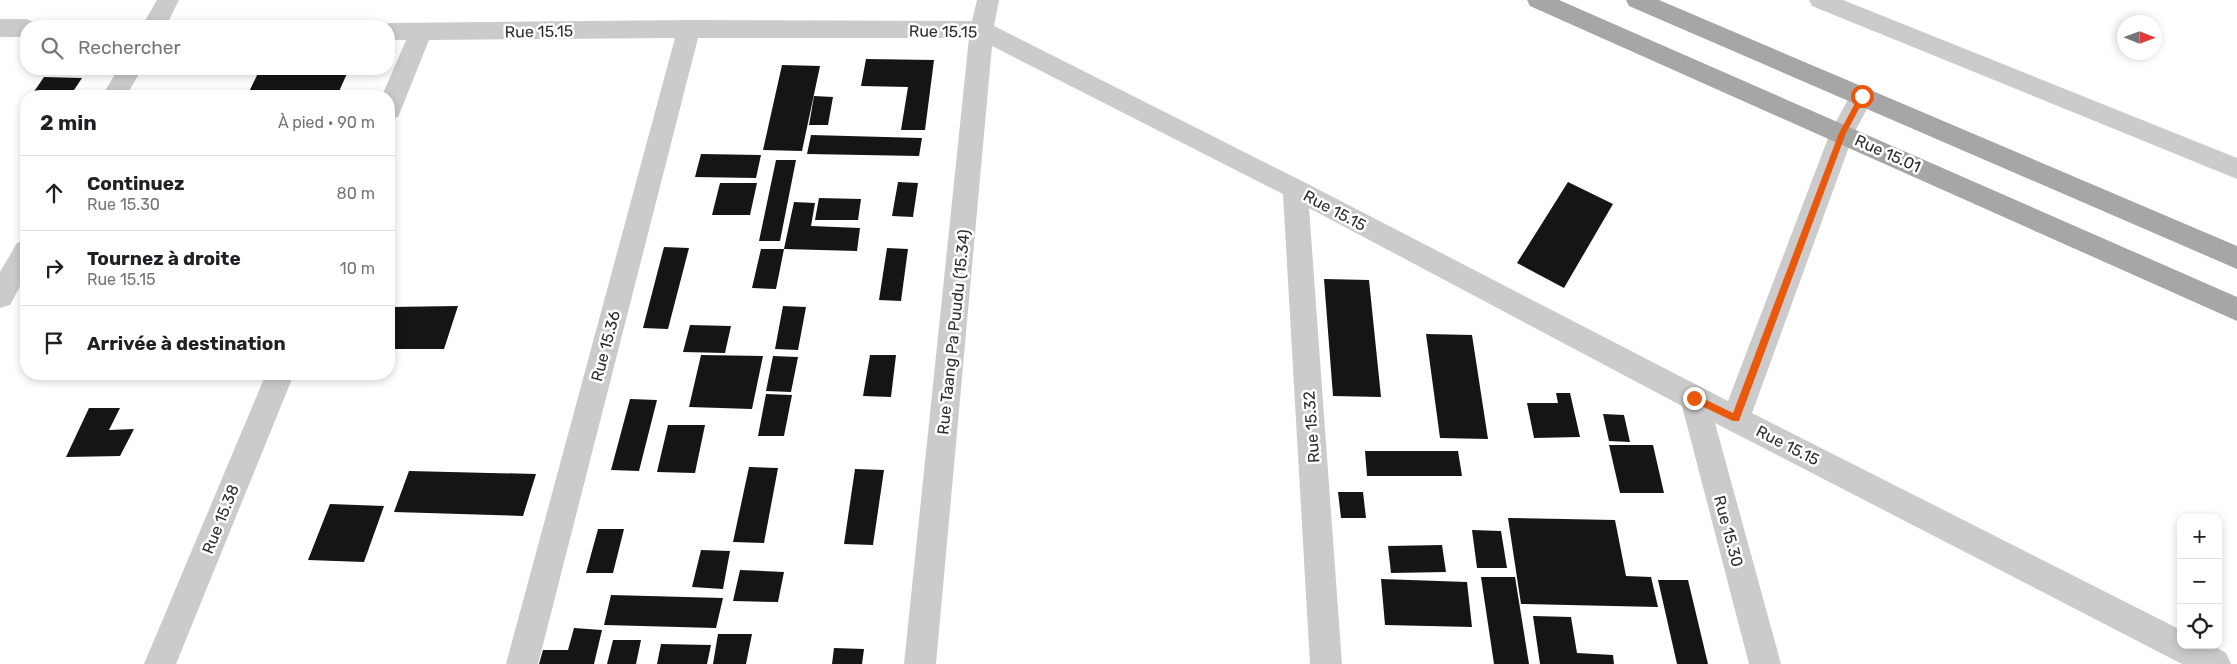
<!DOCTYPE html>
<html lang="fr">
<head>
<meta charset="utf-8">
<style>
	:root { --surface:#fff; --page:#f2f2f2; --text:#202124; --muted:#757577; --line:#e0e0e0 }
	body { margin:0; font-family:Rubik,sans-serif; background:var(--page); color:var(--text) }
	.controls { position:absolute; right:15px; bottom:15px; display:grid; overflow:hidden; border-radius:10px; box-shadow:0 2px 8px #0003 }
	.controls button { width:45px; height:45px; display:grid; place-items:center; padding:0; border:0; border-bottom:1px solid var(--line); background:var(--surface); color:var(--text); font:25px sans-serif }
	.compass { position:absolute; left:2117px; top:15px; width:45px; height:45px; border-radius:50%; background:var(--surface); box-shadow:0 2px 8px #0003; rotate:91deg }
	.stop { position:absolute; width:15px; height:15px; margin:-11px; border:4px solid #ea580c; border-radius:50%; background:#fff }
	.stop.end { background:#ea580c; border-color:#fff; box-shadow:0 1px 5px #0008 }
	.list { margin:0; padding:0; list-style:none }
	h2 { display:flex; justify-content:space-between; align-items:center; height:65px; margin:0; padding:0 20px; font-size:21px }
	h2 small { font-size:16px; font-weight:400; color:var(--muted) }
	.list li { display:grid; grid-template-columns:32px 1fr auto; gap:15px; align-items:center; box-sizing:border-box; height:75px; padding:0 20px; border-top:1px solid var(--line) }
	.list b { display:block; font-size:19px; white-space:nowrap }
	.list p { margin:0; font-size:16px; white-space:nowrap; color:var(--muted) }
	.list em { font-size:16px; font-style:normal; color:var(--muted) }
	.icon { flex:none; width:28px; height:28px; fill:none; stroke:currentColor; stroke-width:2; stroke-linecap:round; stroke-linejoin:round }
	.map { position:relative; flex:none; width:2237px; height:664px; overflow:hidden }
	.search { position:absolute; background:var(--surface); box-shadow:0 2px 8px #0003; left:20px; top:20px; width:375px; height:55px; display:flex; align-items:center; gap:12px; box-sizing:border-box; padding:0 18px; border-radius:20px; color:var(--muted); font-size:19px }
	.panel { position:absolute; background:var(--surface); box-shadow:0 2px 8px #0003; left:20px; top:90px; width:375px; height:290px; border-radius:20px }
	.map>svg:first-child { display:block }
	.building { fill:#151515 }
	.lines { fill:none; stroke-linecap:round; stroke-linejoin:round }
	.minor { fill:#cbcbcb; fill-rule:evenodd }
	.major { fill:#a6a6a6; fill-rule:evenodd }
	.route { fill:#ea580c }
	.labels { text-anchor:middle; stroke-width:5; stroke-linejoin:round; paint-order:stroke }
	.street-label { font-size:16px; fill:#2e2e2e; stroke:#fff }
</style>
</head>
<body>
<div class="map">
<svg width="2237" height="664" viewBox="0 0 2237 664">
	<rect width="100%" height="100%" fill="#fff"/>
	<path class="building" d="M866,59L934,60L925,130H901L908,87L861,86Z
		M782,65L820,66L802,151L763,150Z
		M260,69H349L337,96H247Z
		M44,77L82,78L70,96H31Z
		M814,96L833,97L828,125H809Z
		M811,135L922,138L919,156L807,154Z
		M701,154L761,155L756,178L695,177Z
		M776,160H796L780,241H759Z
		M898,182L918,183L913,217L892,216Z
		M1568,182L1613,204L1564,288L1517,263Z
		M720,183H757L750,215H712Z
		M819,198L861,199L858,220H815Z
		M794,202L815,203L811,226L860,228L857,251L784,249Z
		M664,247L689,248L668,329L643,328Z
		M887,248L908,249L901,301L879,300Z
		M761,249H784L776,289L752,288Z
		M1324,279L1369,280L1381,397L1333,396Z
		M458,306L444,349H389V307Z
		M783,306L806,307L798,350L775,349Z
		M690,325L731,326L725,353L683,352Z
		M1426,334L1472,335L1488,439L1440,438Z
		M701,355L763,356L752,409L689,407Z
		M870,355H896L891,397L863,396Z
		M773,356L798,357L791,392L766,391Z
		M1556,393H1570L1580,437L1534,438L1527,403H1558Z
		M766,394L792,395L784,436H758Z
		M630,399L657,400L639,471L611,470Z
		M89,408H120L109,430L134,429L120,456L66,457Z
		M1603,414L1624,415L1630,442L1609,441Z
		M668,425H705L695,473L657,472Z
		M1609,445H1653L1664,493H1620Z
		M1365,451H1458L1462,476H1367Z
		M749,467L778,468L764,543L733,542Z
		M855,469L884,470L873,545L844,544Z
		M409,471L536,474L523,516L394,512Z
		M1338,492H1363L1366,518H1341Z
		M330,504L384,506L364,562L308,560Z
		M1508,518L1615,520L1626,576L1651,577L1658,607L1521,604Z
		M598,529H624L613,573H586Z
		M1472,530L1501,531L1507,568H1477Z
		M1442,545L1446,572L1391,573L1388,546Z
		M701,550L730,551L723,589L692,587Z
		M740,570L784,572L778,602L733,601Z
		M1481,577H1515L1529,664H1494Z
		M1381,579L1467,582L1472,627L1385,625Z
		M1658,580H1688L1708,664H1677Z
		M611,595L723,598L716,628L604,625Z
		M1533,616L1571,617L1577,653L1613,655L1614,664H1540Z
		M574,628L602,630L594,664H539L543,650H568Z
		M718,634H752L746,664H713Z
		M613,640H641L636,664H607Z
		M661,644L711,645L707,664H657Z
		M834,648L864,649L862,664H832Z"/>
	<g class="lines">
		<path class="minor" d="M157,0H179L166,26H142Z
			M977,0H999L994,26L1304,182L1728,401L1830,133L1853,90L1862,87L1871,90L1874,96L1854,133L1752,413L2181,630V645H2212L2226,653L2231,664H2182L1715,423L1781,664H1749L1682,406L1309,208L1342,664H1310L1283,194L992,46L936,664H904L969,38H698L538,664H506L675,38L429,40L401,110L398,117L389,119V96H382L406,40H389V26H381L389,23L689,20L972,21Z
			M1809,0H1843L2237,158V179L1812,6Z
			M0,19H26L34,22L37,26H26V37H0Z
			M118,69H142L126,96H102Z
			M26,240V275L10,305L0,308V272L17,243Z
			M266,374H294L176,664H144Z"/>
		<path class="major" d="M1527,0H1559L2237,297V321L1530,6Z
			M1626,0H1659L2237,246V269L1629,6Z"/>
	</g>
	<path class="route" d="M1862,93L1866,96L1846,133L1740,418L1739,421H1733L1691,401L1690,398L1694,394L1733,413L1839,133L1860,94Z"/>
	<g class="labels">
		<g class="street-label">
			<text transform="translate(539 31) rotate(-1)" y="6">Rue 15.15</text>
			<text transform="translate(943 31) rotate(1)" y="6">Rue 15.15</text>
			<text transform="translate(1888 153) rotate(24)" y="6">Rue 15.01</text>
			<text transform="translate(1335 210) rotate(28)" y="6">Rue 15.15</text>
			<text transform="translate(953 332) rotate(-84)" y="6">Rue Taang Pa Puudu (15.34)</text>
			<text transform="translate(605 346) rotate(-75)" y="6">Rue 15.36</text>
			<text transform="translate(1311 427) rotate(-94)" y="6">Rue 15.32</text>
			<text transform="translate(1788 445) rotate(27)" y="6">Rue 15.15</text>
			<text transform="translate(220 519) rotate(-68)" y="6">Rue 15.38</text>
			<text transform="translate(1729 531) rotate(75)" y="6">Rue 15.30</text>
		</g>
	</g>
</svg>
<div class="controls">
<button>+</button>
<button>−</button>
<button><svg class="icon" aria-label="locate" viewBox="0 0 24 24"><circle cx="12" cy="12" r="6"/><path d="M12 2v4M12 18v4M2 12h4M18 12h4"/></svg></button>
</div>
<svg class="compass" viewBox="-18 -18 36 36"><path d="M0-13l5 13h-10z" fill="#e53935"/><path d="M0 13l5-13h-10z" fill="#757577"/></svg>
<div class="stop" style="left:1862px;top:96px"></div>
<div class="stop end" style="left:1694px;top:398px"></div>
<div class="search"><svg class="icon" aria-label="search" viewBox="0 0 24 24"><circle cx="10" cy="10" r="6"/><path d="M15 15l6 6"/></svg>Rechercher</div>
<section class="panel">
<h2>2 min<small>À pied · 90 m</small></h2>
<ul class="list">
<li><svg class="icon" aria-label="ahead" viewBox="0 0 24 24"><path d="M12 20V5M6 11l6-6 6 6"/></svg><div><b>Continuez</b><p>Rue 15.30</p></div><em>80 m</em></li>
<li><svg class="icon" aria-label="right" viewBox="0 0 24 24"><path d="M7 20v-9h11M14 6l5 5-5 5"/></svg><div><b>Tournez à droite</b><p>Rue 15.15</p></div><em>10 m</em></li>
<li><svg class="icon" aria-label="arrive" viewBox="0 0 24 24"><path d="M6 21V4h12l-3 4 3 4H6"/></svg><div><b>Arrivée à destination</b></div></li>
</ul>
</section>
</div>
</body>
</html>
